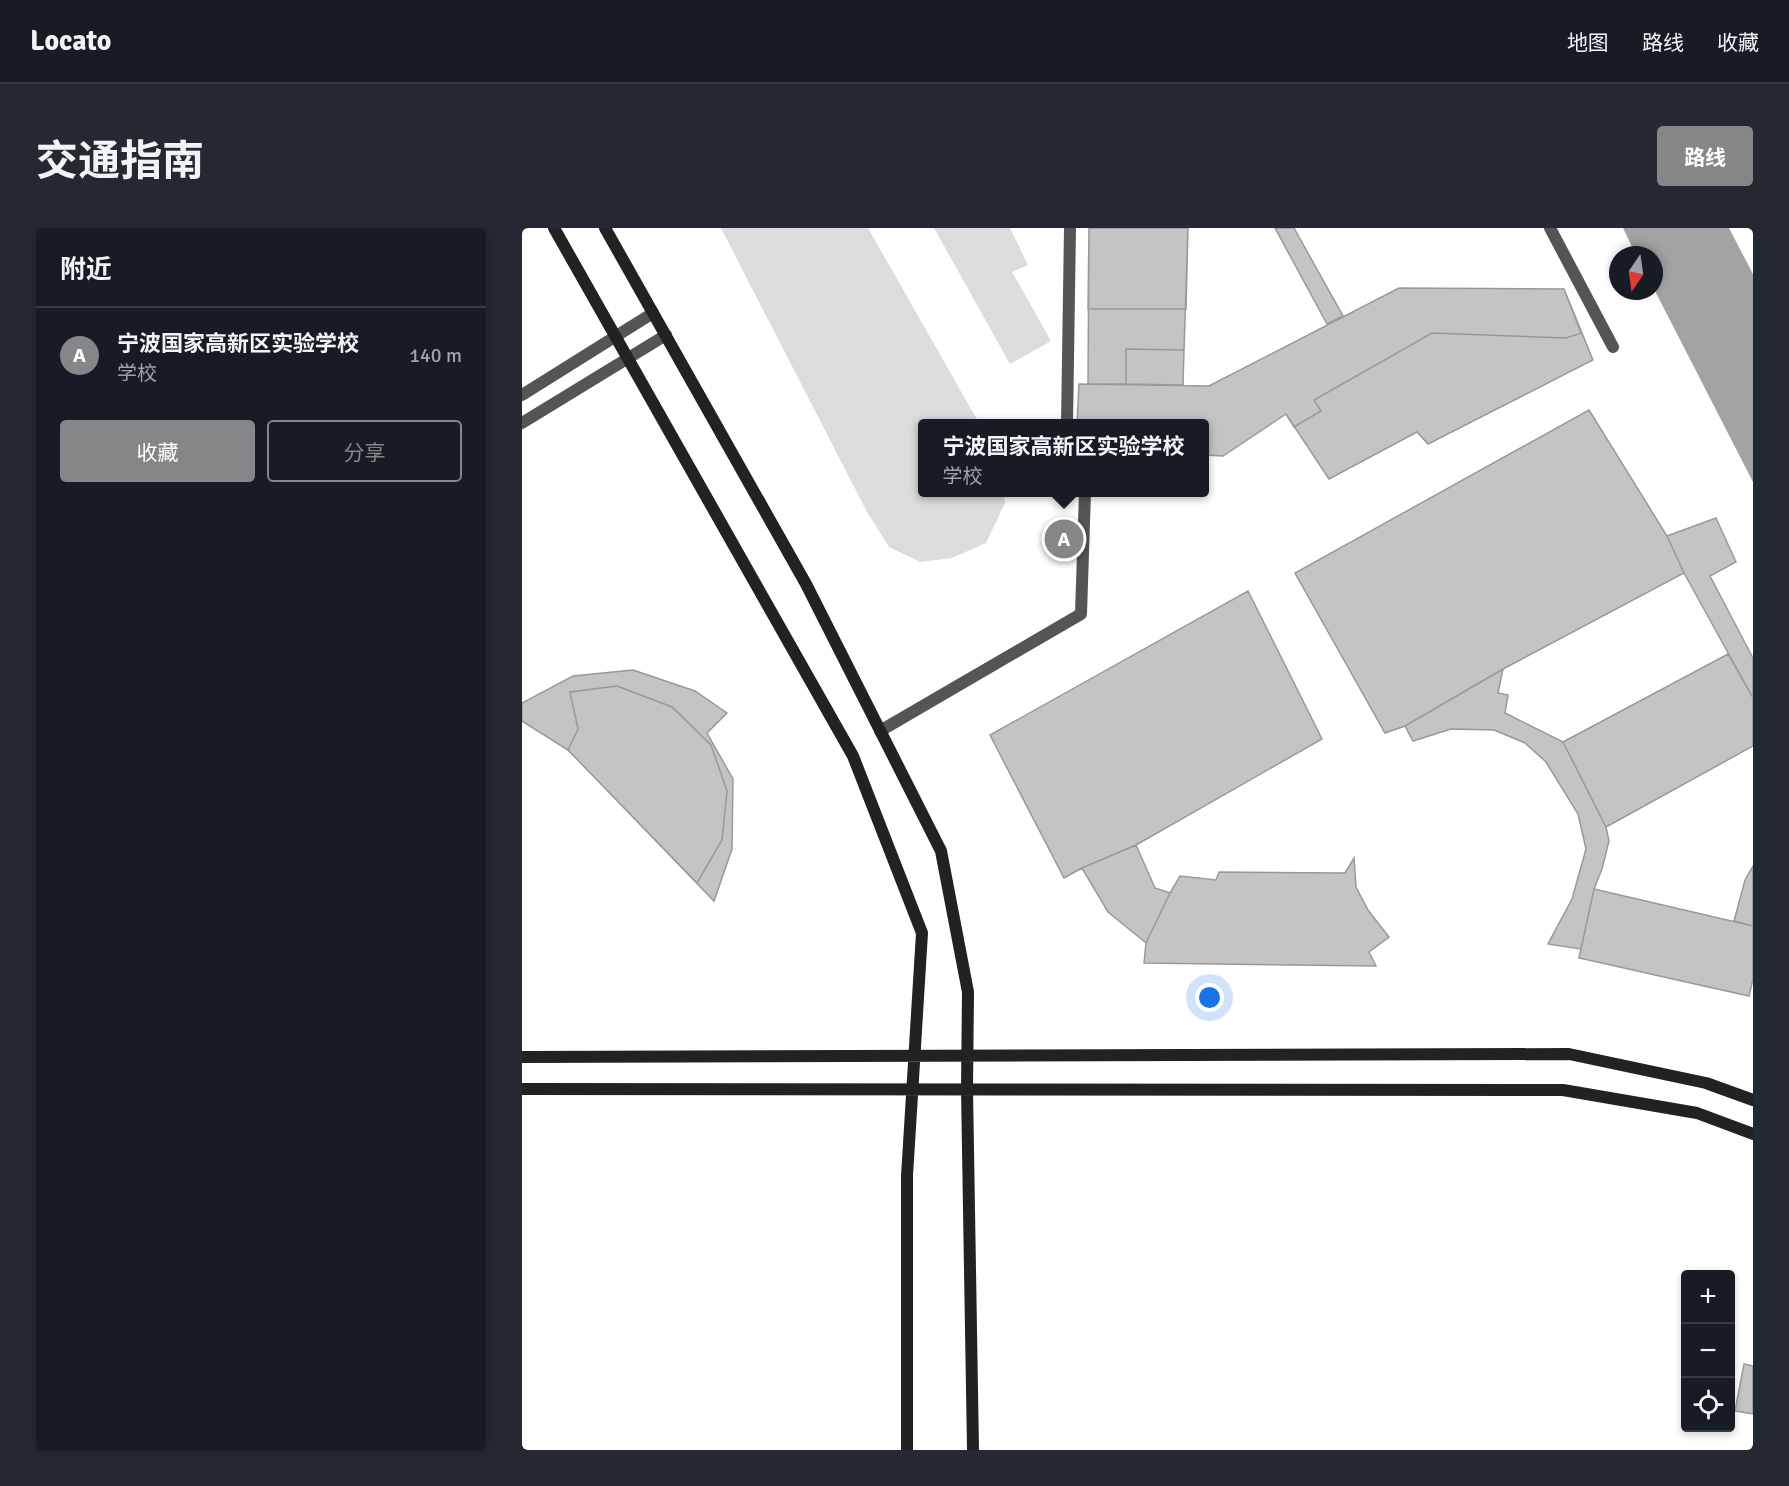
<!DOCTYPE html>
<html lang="zh">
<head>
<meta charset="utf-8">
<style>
	:root { --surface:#171b24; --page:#242831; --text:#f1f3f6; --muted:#9ea1a6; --line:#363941; --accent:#858687 }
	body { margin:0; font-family:Signika,"Noto Sans SC",sans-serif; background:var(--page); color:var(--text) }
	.controls { position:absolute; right:18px; bottom:18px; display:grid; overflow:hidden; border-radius:6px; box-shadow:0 3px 9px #0003 }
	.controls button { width:54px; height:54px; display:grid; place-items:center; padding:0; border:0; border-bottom:2px solid var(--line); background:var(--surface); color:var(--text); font:30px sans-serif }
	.compass { position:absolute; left:1087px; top:18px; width:54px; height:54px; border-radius:50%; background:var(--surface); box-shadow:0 3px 9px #0003; rotate:193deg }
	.you { position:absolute; left:688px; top:770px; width:21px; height:21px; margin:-15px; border:4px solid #fff; border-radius:50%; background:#1a73e8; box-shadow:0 0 0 9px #1a73e833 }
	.badge { display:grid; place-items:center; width:39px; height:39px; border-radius:50%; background:var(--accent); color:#fff; font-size:20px; font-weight:700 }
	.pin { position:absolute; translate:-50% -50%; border:3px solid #fff; box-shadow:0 2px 6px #0006 }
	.popup { position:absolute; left:396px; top:191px; width:291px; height:78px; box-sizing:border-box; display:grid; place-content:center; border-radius:6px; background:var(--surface); filter:drop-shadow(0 2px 4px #0005); font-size:20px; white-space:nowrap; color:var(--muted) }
	.popup b { font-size:22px; color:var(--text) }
	.popup::after { content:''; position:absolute; left:50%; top:100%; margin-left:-12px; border:12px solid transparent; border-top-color:var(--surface) }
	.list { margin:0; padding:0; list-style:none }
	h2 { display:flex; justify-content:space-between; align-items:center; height:78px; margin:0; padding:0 24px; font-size:26px }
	h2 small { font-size:20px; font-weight:400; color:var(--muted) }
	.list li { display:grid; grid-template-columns:39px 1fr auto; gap:18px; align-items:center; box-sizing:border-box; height:96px; padding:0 24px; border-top:2px solid var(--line) }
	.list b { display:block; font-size:22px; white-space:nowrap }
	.list p { margin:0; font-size:20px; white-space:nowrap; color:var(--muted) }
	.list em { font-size:20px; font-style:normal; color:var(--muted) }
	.actions { display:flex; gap:12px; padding:18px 24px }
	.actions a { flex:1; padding:14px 0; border:2px solid var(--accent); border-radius:6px; text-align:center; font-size:21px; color:var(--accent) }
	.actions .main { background:var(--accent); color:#fff }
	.icon { flex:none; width:33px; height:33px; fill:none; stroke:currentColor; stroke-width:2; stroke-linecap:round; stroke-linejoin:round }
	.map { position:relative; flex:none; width:1231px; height:1222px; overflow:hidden; border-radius:6px }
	header { display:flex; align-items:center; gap:36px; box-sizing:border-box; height:84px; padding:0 30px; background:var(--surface); border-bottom:2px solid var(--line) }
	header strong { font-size:28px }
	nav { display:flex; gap:33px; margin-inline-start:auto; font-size:21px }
	.intro { display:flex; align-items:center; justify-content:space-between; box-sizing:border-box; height:144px; padding:0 36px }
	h1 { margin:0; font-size:42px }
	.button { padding:15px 27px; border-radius:6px; background:var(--accent); color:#fff; font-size:21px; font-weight:700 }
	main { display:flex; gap:36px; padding:0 36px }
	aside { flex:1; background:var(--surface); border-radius:6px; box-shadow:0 3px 9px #0003 }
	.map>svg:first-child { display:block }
	.green { fill:#dcdcdc }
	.water { fill:#a3a3a3 }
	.building { fill:#c4c4c4; stroke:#999; stroke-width:1.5 }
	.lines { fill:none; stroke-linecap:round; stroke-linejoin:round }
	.path { stroke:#777; stroke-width:4; stroke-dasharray:1.5 3; stroke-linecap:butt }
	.minor { stroke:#555; stroke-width:12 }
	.secondary { stroke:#222; stroke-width:12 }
</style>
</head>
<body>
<header>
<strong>Locato</strong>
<nav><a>地图</a><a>路线</a><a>收藏</a></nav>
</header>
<div class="intro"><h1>交通指南</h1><a class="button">路线</a></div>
<main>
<aside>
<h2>附近<small></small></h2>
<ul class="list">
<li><span class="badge">A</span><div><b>宁波国家高新区实验学校</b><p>学校</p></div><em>140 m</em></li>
</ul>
<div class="actions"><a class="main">收藏</a><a>分享</a></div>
</aside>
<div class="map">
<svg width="1231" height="1222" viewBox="0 0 1231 1222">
	<rect width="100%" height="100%" fill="#fff"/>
	<path class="green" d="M199,0H346L457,195L401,196V264L482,265L483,275L464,315L430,330L398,334L367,319L345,284Z
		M412,0H488L506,37L490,44L529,113L488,136Z"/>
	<path class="water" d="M1101,0H1207L1231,46V254L1132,61V27H1114Z"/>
	<path class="building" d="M567,0H666L662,122L604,121V156H566Z
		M567,0H666L664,81H566Z
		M753,0H772L821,88L805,96Z
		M877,60L1042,61L1071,132L906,216L895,204L807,251L764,186L701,228L683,227V196H555L557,156L687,158Z
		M877,60L1042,61L1059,105L1044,110L910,105L792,172L799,183L772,199L764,186L701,228L683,227V196H555L557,156L687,158Z
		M604,121L662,122L661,157L604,156Z
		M1067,182L1145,308L1162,345L981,441L976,465L986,467L983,485L1041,514L1206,426L1231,470V518L1084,599L1087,613L1080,641L1072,661L1231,698V751L1227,768L1057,730L1059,721L1026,716L1050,671L1064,621L1056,586L1024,534L1003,515L972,502L929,501L891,513L883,498L863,505L773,345Z
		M1067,182L1145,308L1162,345L981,441L883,498L863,505L773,345Z
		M1194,290L1214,334L1188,348L1231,430V470L1162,345L1145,308Z
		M726,363L800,511L614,617L633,660L648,665L658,648L694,652L697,644L823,645L832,630L834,659L846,682L867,709L847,724L854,738L622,735L624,715L586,684L560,640L542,650L468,507Z
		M726,363L800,511L614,617L560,640L542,650L468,507Z
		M1206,426L1231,470V518L1084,599L1041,514Z
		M111,442L173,463L205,485L185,505L211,551L210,621L192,673L46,522L0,493V475L51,448Z
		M95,458L150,479L189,517L205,563L200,612L175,655L46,522L56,501L48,464Z
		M832,630L834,659L846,682L867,709L847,724L854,738L622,735L624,715L648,665L658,648L694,652L697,644L823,645Z
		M1231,638V698L1212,693L1223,652Z
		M1072,661L1231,698V751L1227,768L1057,730Z
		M1222,1136L1231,1138V1186L1213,1183Z"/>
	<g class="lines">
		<path class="path" d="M1230,0L1231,3"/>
		<path class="minor" d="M1028,0L1091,119
			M0,167L131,85
			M0,195L144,107
			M545,196L548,0
			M358,503L559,386L563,264"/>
		<path class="secondary" d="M32,0L331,528L400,705L385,948V1222
			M83,0L284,356L419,623L446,764L445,861L451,1222
			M0,829L1047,826L1184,855L1231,872
			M0,861L1041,862L1175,885L1231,906"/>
	</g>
</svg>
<div class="controls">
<button>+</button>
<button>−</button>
<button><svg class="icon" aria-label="locate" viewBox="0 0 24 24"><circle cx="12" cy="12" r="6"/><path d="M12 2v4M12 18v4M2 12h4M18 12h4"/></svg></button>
</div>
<svg class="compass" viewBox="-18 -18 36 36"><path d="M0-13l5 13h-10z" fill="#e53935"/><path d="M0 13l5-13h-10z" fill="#9ea1a6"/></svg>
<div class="you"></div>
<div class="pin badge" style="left:542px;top:311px">A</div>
<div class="popup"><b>宁波国家高新区实验学校</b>学校</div>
</div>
</main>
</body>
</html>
